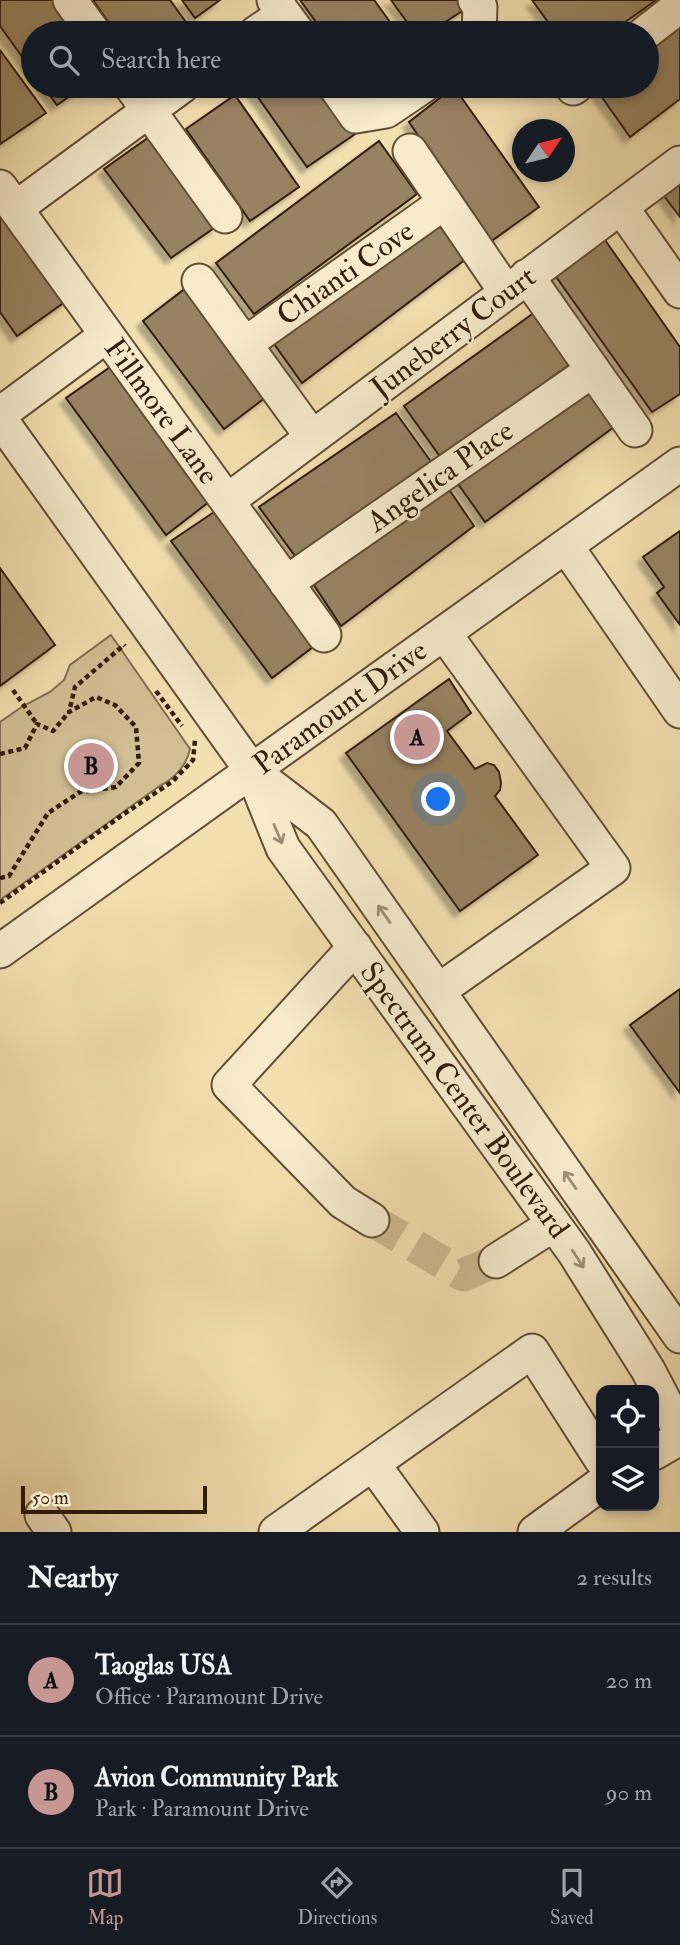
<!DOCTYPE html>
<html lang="en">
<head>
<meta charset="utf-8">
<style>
	:root { --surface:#171b24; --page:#20242c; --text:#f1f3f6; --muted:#9ea1a6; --line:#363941; --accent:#c59692 }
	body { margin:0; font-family:"IM FELL Double Pica",serif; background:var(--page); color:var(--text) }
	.controls { position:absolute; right:21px; bottom:21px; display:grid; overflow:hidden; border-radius:14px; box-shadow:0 4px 10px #0003 }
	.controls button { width:63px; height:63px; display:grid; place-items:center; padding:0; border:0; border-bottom:2px solid var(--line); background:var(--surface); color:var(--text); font:35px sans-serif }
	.compass { position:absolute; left:512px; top:119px; width:63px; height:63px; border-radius:50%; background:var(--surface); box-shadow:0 4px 10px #0003; rotate:55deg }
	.scale { position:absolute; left:21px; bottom:18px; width:186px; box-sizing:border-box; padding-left:7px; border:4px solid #331e0c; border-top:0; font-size:19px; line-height:24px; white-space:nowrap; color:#331e0c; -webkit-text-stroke:5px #f7ebcc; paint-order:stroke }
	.you { position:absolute; left:439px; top:800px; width:24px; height:24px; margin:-18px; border:5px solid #fff; border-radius:50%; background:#1a73e8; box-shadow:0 0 0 10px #1a73e833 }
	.badge { display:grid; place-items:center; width:46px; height:46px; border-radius:50%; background:var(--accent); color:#111; font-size:23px; font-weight:700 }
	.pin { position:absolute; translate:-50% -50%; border:4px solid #fff; box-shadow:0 2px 7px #0006 }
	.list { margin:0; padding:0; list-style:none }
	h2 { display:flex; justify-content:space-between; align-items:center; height:91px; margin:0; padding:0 28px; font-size:30px }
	h2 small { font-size:23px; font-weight:400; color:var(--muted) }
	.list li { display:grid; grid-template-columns:46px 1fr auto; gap:21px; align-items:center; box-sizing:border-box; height:112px; padding:0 28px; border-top:2px solid var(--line) }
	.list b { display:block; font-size:26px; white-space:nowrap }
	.list p { margin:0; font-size:23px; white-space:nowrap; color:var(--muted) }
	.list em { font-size:23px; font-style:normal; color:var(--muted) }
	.icon { flex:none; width:38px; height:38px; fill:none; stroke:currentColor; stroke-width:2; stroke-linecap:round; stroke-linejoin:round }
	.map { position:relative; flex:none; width:680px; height:1532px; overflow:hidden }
	.search { position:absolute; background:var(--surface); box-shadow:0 4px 10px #0003; left:21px; right:21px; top:21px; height:77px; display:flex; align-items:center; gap:18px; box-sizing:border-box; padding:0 24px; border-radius:38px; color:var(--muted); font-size:26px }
	.sheet { height:315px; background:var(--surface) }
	nav { display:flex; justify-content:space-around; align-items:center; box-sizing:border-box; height:98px; border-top:2px solid var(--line); background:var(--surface); font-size:19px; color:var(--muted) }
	nav a { display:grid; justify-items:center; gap:4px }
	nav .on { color:var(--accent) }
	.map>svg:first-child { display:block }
	.green { fill:#d2bf95; stroke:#826e50; stroke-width:2 }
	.building { fill:#978362; stroke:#331e0c; stroke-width:2; filter:url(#shadow) }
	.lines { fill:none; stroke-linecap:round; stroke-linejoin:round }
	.minor-tunnel { stroke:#cdb990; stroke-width:33; stroke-dasharray:33 17; stroke-linecap:butt }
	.minor-casing { stroke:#634e35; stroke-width:37 }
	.path { stroke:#331e0c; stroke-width:4.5; stroke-dasharray:5 3.5; stroke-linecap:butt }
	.minor { stroke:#f7ebcc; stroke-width:33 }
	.oneway { stroke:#9f8f76 }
	.labels { text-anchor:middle; stroke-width:5; stroke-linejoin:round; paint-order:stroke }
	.street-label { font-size:30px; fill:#331e0c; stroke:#f7ebcc }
</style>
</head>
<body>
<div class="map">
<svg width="680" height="1532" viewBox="0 0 680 1532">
	<defs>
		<filter id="shadow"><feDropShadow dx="-6" dy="6" stdDeviation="2" flood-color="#0004"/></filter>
	</defs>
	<rect width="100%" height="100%" fill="#f3e0b1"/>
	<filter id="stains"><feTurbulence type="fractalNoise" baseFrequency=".00286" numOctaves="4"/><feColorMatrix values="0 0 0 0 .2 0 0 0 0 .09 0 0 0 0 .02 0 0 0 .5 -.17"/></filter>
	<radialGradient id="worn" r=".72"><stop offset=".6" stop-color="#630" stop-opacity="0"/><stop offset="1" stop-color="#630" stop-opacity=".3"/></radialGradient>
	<path class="green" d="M111,635L190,749C186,767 174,779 158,787L0,900V722L23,706L50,692L64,680L70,665Z"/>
	<path class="building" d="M0,0H59L83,33H33V72L0,26Z
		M93,0H170L185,21L166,33H116Z
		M182,0H220L195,18Z
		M300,0H374L398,33H324Z
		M391,0H466L470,6L428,33H415Z
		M532,0H656L610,33H556Z
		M680,14V99L630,137L594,86H647V38Z
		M0,50L46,113L0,144Z
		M43,86H84L57,105Z
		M250,86H324L358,132L307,167Z
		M454,87L539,207L490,242L409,122Z
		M235,95L299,187L250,221L186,129Z
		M152,135L217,226L171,258L104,169Z
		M379,141L417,194L254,314L216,263Z
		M680,178V217L661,192Z
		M0,206L69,299L17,336L0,312Z
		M432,216L466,259L302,383L267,334Z
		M605,240L680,347V394L652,412L552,271Z
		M191,284L270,394L224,429L143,321Z
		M538,310L573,362L441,458L404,406Z
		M116,363L214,498L166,535L66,398Z
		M587,380L618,424L485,522L451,474Z
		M396,413L432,463L298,560L259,507Z
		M444,482L474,526L341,626L308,576Z
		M220,508L317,644L272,678L171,541Z
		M680,531V625L657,593L664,587L643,557Z
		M0,568L55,645L0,686Z
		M449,679L471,713L447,731L475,769L487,763L494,765L499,772L501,783L500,790L495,796L538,855L460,911L346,753Z
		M680,989V1093L630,1025Z"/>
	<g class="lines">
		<path class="minor-tunnel" d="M372,1220L463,1275L496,1261"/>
		<defs>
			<path id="minor" d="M70,0L94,33
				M274,0L298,33
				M475,0L480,7L479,33
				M256,33L284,14
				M645,33L680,6
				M131,86L225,216
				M335,86L356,116L386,111L423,86
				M573,88L576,86
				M410,151L506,292
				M0,187L324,635
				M621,207L680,291
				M16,208L182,86
				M527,276L635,430
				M199,281L312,437
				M245,344L445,202
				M0,414L107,335
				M0,419L252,771L283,848L574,1252L648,1370L680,1431
				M227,501L680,163
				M566,546L680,711
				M286,583L593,370
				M252,771L321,824L680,1336
				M355,947L229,1085L343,1202L372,1220
				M0,951L680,464
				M438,991L613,868L444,633
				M496,1261L554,1224
				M654,1453L680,1438
				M373,1464L422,1532
				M42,1515L54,1532
				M276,1532L532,1351L601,1459
				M535,1532L601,1484"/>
		</defs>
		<use href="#minor" class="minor-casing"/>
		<path class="path" d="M13,690L37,724
			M156,691L182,726
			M0,754L25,748L37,724L53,731L69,712
			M0,878L9,876L48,813L80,792L116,787L139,763L136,727L115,705L96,697L69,712L75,687L124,645L125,646
			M0,903L121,816L173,781L193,760L195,740"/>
		<use href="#minor" class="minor"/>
	</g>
	<defs><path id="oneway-shaft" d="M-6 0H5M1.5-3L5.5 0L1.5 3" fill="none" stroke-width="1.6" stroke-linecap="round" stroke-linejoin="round" transform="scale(1.75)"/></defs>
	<g class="oneway">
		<use href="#oneway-shaft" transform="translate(278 834) rotate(67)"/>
		<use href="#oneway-shaft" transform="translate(384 914) rotate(-125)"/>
		<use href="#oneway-shaft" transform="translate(570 1180) rotate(-125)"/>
		<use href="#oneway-shaft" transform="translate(578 1259) rotate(57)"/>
	</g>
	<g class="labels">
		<g class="street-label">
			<text transform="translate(345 273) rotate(-35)" y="10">Chianti Cove</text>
			<text transform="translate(453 332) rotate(-37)" y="10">Juneberry Court</text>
			<text transform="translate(162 411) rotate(54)" y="10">Fillmore Lane</text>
			<text transform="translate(440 476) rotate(-35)" y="10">Angelica Place</text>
			<text transform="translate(340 707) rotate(-36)" y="10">Paramount Drive</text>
			<text transform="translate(465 1100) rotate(54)" y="10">Spectrum Center Boulevard</text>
		</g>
	</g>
	<rect width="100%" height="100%" filter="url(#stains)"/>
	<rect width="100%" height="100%" fill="url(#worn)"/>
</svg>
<div class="controls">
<button><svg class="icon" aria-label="locate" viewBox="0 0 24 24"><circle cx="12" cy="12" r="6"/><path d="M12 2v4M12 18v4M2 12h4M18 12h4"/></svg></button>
<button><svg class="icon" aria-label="layers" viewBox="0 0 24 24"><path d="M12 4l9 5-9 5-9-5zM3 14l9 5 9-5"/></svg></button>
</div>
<svg class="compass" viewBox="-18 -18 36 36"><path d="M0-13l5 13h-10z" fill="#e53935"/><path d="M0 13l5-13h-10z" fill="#9ea1a6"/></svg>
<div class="scale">50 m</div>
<div class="you"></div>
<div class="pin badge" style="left:417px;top:737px">A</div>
<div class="pin badge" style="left:91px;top:766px">B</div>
<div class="search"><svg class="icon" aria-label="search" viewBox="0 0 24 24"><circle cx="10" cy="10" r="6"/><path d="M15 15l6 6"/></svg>Search here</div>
</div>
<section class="sheet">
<h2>Nearby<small>2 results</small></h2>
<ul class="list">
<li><span class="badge">A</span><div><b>Taoglas USA</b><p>Office · Paramount Drive</p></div><em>20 m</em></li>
<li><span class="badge">B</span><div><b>Avion Community Park</b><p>Park · Paramount Drive</p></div><em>90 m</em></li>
</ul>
</section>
<nav>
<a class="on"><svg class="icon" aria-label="map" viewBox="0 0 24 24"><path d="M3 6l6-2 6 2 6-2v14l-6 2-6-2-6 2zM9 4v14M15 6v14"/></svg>Map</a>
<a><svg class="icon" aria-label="directions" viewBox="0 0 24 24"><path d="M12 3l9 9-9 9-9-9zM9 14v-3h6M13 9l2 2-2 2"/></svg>Directions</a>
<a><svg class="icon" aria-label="saved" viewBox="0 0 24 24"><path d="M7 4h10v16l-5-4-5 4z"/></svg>Saved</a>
</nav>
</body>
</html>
